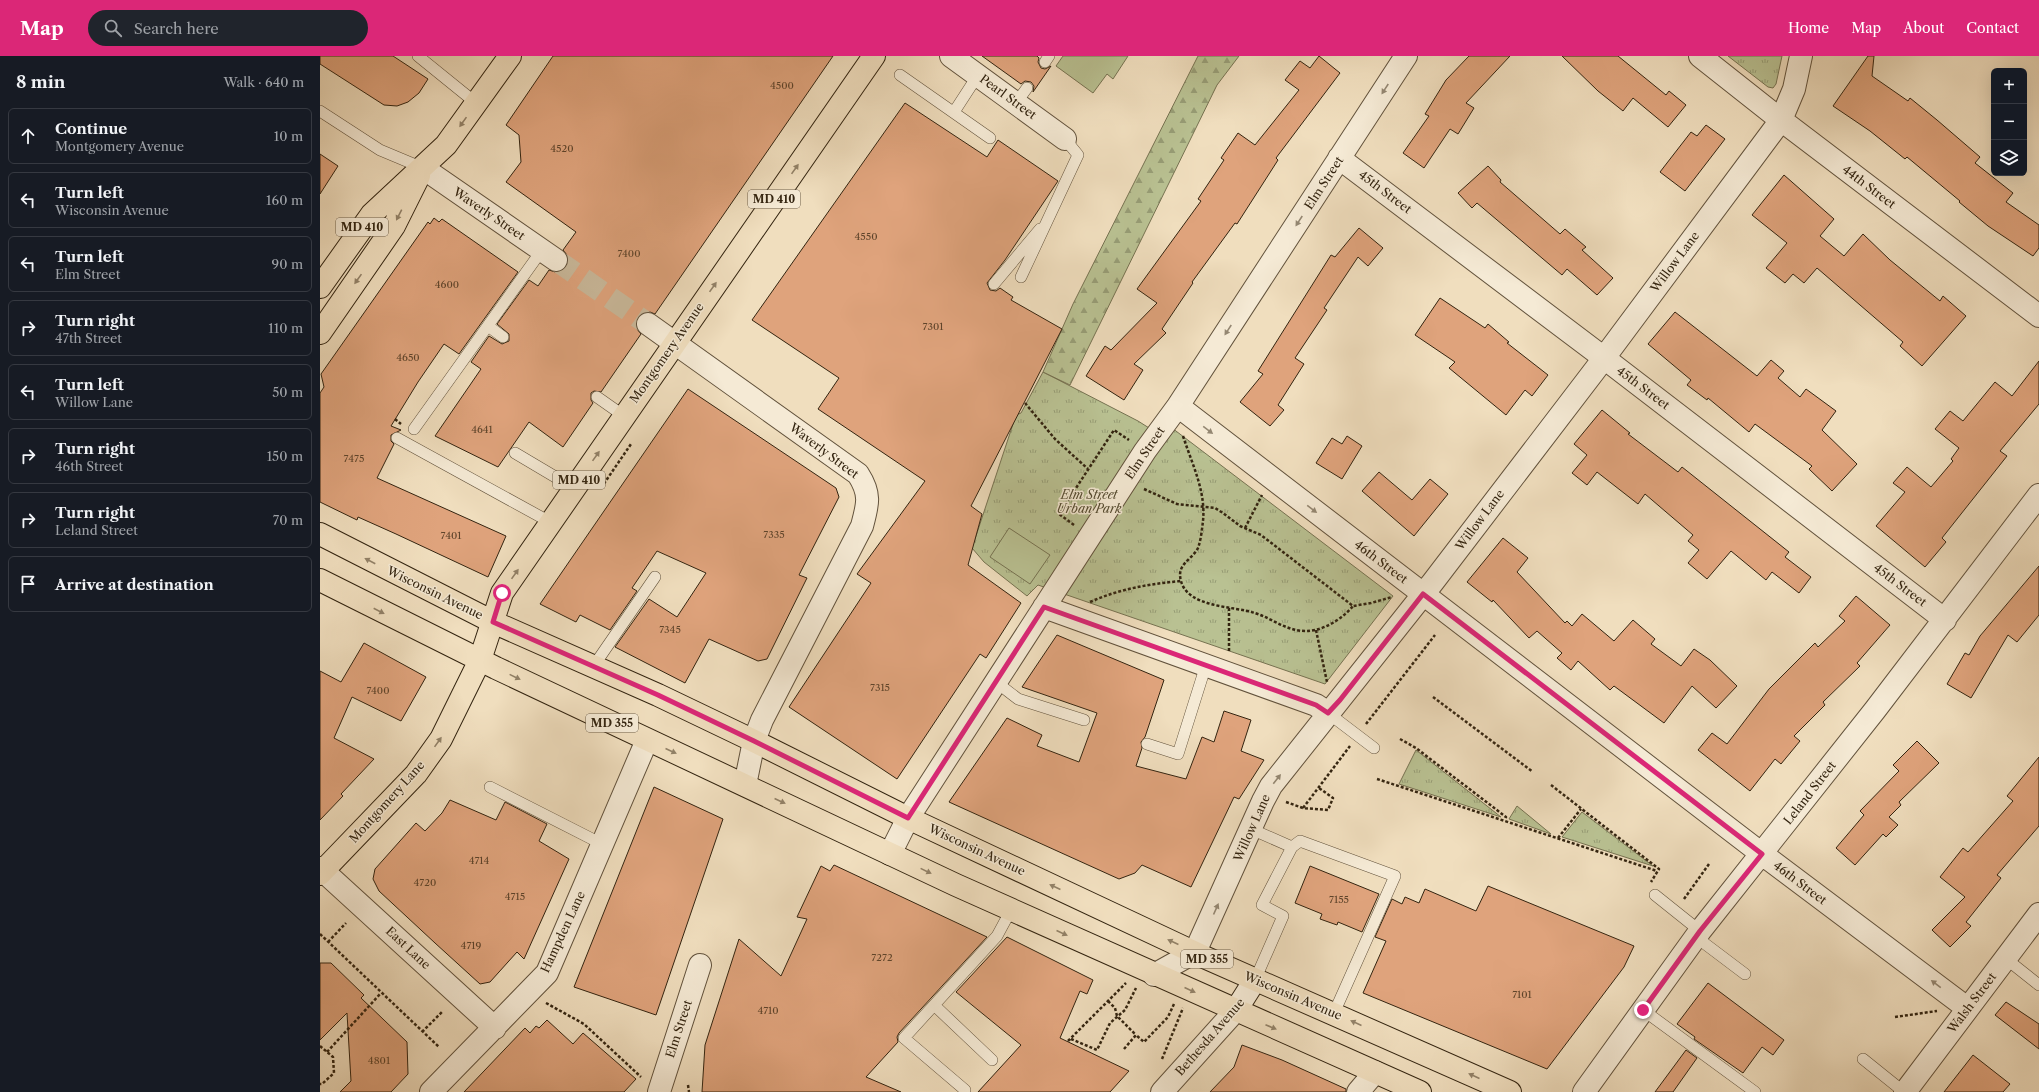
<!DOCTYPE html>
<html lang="en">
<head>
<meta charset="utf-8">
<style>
	:root { --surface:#171b24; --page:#20242c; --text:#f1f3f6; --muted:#9ea1a6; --line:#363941; --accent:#db2777 }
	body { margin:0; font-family:"Libre Caslon Text",serif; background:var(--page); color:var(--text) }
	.controls { position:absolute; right:12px; top:12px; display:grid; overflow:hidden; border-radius:6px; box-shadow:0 4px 16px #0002 }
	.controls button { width:36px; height:36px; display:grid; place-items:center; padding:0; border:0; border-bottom:1px solid var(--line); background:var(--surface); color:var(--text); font:20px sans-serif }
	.stop { position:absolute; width:12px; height:12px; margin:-9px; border:3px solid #db2777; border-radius:50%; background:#fff }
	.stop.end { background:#db2777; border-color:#fff; box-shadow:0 1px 4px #0008 }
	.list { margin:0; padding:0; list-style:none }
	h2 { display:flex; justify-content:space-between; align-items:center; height:52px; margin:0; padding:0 16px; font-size:17px }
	h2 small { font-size:13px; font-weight:400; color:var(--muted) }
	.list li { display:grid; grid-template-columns:26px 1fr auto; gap:12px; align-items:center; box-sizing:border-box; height:56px; margin:0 8px 8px; padding:0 8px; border:1px solid var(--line); border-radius:6px }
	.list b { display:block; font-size:15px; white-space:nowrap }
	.list p { margin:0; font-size:13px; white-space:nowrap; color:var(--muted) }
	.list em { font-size:13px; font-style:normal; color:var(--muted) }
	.icon { flex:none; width:22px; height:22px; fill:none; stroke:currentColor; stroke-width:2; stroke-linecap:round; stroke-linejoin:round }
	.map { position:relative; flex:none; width:1719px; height:1036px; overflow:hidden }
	header { display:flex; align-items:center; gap:24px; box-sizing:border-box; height:56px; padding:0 20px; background:var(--accent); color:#fff }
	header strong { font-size:19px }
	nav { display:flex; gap:22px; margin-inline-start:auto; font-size:14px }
	.search { width:280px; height:36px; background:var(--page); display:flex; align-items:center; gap:10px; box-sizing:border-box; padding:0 14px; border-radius:22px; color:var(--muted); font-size:15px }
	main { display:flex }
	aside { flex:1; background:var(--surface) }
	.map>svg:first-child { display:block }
	.grass { fill:url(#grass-tufts); stroke:#767251 }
	.forest { fill:url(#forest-firs); stroke:#767251 }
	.garden { fill:#b9c192; stroke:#767251 }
	.building { fill:#dfa37c; stroke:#332410 }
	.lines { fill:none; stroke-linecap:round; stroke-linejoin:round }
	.street-tunnel { stroke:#cab99b; stroke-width:22; stroke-dasharray:22 11; stroke-linecap:butt }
	.lane-casing { stroke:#62523c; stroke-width:12 }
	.street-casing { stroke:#62523c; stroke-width:24 }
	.secondary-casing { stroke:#332410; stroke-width:24 }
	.primary-casing { stroke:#332410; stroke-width:24 }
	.path { stroke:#332410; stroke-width:2.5; stroke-dasharray:3 2; stroke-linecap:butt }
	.lane { stroke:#f5ead5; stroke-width:11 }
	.street { stroke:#f5ead5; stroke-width:22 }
	.secondary { stroke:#f5ead5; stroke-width:22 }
	.primary { stroke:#f0debe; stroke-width:22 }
	.oneway { fill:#948772 }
	.oneway2 { fill:#928167 }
	.route { stroke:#db2777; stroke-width:5 }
	.labels { text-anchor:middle; stroke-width:3; stroke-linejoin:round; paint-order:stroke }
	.number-label { font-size:10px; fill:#5e442b }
	.shield { fill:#f5ead5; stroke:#6d5f4b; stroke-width:1 }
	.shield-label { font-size:11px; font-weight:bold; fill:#332410 }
	.street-label { font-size:12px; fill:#332410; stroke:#f5ead5 }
	.park-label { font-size:12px; font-style:italic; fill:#544b30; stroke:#f5ead5 }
</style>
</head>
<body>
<header>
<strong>Map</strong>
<div class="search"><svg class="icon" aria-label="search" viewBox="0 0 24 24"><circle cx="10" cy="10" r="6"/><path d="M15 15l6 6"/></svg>Search here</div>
<nav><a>Home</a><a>Map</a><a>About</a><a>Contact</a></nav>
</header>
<main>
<aside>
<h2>8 min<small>Walk · 640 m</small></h2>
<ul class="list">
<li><svg class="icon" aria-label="ahead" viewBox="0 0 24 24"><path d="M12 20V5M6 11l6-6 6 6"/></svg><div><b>Continue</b><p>Montgomery Avenue</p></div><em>10 m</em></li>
<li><svg class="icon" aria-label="left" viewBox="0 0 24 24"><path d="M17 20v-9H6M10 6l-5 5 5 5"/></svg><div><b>Turn left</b><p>Wisconsin Avenue</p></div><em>160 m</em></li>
<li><svg class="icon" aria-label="left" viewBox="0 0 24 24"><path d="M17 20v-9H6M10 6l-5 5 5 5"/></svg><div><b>Turn left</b><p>Elm Street</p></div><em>90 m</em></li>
<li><svg class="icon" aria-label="right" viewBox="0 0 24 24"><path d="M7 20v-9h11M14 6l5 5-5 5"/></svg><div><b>Turn right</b><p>47th Street</p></div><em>110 m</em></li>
<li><svg class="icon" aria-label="left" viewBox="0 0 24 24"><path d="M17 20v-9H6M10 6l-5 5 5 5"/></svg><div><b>Turn left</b><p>Willow Lane</p></div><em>50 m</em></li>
<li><svg class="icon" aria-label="right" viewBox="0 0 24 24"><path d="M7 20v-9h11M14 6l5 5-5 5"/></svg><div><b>Turn right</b><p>46th Street</p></div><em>150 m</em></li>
<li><svg class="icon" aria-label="right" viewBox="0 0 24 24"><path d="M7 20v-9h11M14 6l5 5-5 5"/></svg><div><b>Turn right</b><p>Leland Street</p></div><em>70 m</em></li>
<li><svg class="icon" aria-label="arrive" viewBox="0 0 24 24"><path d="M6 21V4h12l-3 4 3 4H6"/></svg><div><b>Arrive at destination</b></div></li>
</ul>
</aside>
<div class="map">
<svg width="1719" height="1036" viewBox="0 0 1719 1036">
	<defs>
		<pattern id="grass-tufts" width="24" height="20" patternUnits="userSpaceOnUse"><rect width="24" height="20" fill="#b9c192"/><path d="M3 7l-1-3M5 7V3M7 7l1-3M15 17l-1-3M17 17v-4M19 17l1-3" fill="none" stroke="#979d76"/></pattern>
		<pattern id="forest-firs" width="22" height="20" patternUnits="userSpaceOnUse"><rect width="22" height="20" fill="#b9c192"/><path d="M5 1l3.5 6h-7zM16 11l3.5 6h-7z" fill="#979d76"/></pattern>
	</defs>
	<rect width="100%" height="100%" fill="#f0debe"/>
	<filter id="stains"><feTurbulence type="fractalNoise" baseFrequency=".005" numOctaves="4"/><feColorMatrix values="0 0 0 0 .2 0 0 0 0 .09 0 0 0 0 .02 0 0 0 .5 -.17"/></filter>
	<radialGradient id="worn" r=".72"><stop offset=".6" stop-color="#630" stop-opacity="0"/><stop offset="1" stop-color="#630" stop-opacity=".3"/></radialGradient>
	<path class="grass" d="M1408,0H1462L1456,28L1453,32L1448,31Z
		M723,316L818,365L845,382L852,372L1073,540L1005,628L718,529L707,540L664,506L652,492L696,359L701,357Z
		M1096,694L1181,761L1079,728Z
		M1197,750L1231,778L1189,763Z
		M1262,756L1333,810L1242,781Z"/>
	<path class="forest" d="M878,0H919L897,29L750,329L723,316L753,248Z"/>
	<path class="garden" d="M743,0H808L793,23L787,18L773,37L736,10Z
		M689,472L730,499L710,528L670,501Z"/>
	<path class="building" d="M0,0H73L108,23L99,37L88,46L77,50L64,49L0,8Z
		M233,0H513L335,258L330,256L323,257L318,261L316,267L317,273L321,278L281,336L274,335L271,337V344L273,347L243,391L209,366L178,411L115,380L161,313L151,306L169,280L182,288L189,285V278L177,268L209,224L218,230L229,214L235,216L242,215L246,211L248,205L247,199L243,194L256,176L186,126L201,106L199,79L186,69Z
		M662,0H717L719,2L718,6L721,12L725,13L731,10L713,36L714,30L711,26L705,25L701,28Z
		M999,0L1020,17L956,102L958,104L917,168L915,167L872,226L873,227L842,273L846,277L814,308L823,314L804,344L766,320L785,290L791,294L837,247L817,233L881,145L878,143L904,104L901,102L918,77L935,89L979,34L965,24L980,5L990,12Z
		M1149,0H1190L1146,47L1154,52L1138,78L1130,73L1104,112L1083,97L1109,60L1105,58L1126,24Z
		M1242,0H1298L1346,39L1349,35L1366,49L1348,71L1313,42L1303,55L1278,35Z
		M1548,0H1554L1552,20L1588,45L1590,42L1617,64L1660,101L1655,107L1693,137L1686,146L1719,169V192L1713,200L1668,170L1639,146L1640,145L1587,101L1585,103L1550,75L1513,50Z
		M585,47L667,101L678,84L738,125L685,204L667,227L670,234L676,235L680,232L693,241L691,244L742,273L651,450L662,458L648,509L701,547L666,602L660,598L577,723L469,651L551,527L537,518L605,425L498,353L519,322L432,264Z
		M1386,69L1405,83L1365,135L1340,116L1371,76L1377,80Z
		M0,98L18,110L0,138Z
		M1168,110L1181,124L1180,126L1240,178L1245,173L1266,191L1262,194L1293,222L1277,239L1247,213L1242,219L1157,147L1152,152L1138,137Z
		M1464,119L1514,163L1500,180L1524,200L1543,178L1570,204L1620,245L1623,240L1646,260L1602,310L1580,290L1583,286L1497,212L1484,227L1473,218L1465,227L1446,212L1467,187L1432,159Z
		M114,162L119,166L122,163L198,216L139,298L124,288L98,326L71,370L81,374L71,379V385L74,388L57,422L186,480L168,521L76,478L38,461L37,464L0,446V337L4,331L1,318L108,166L110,168Z
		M1039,172L1063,192L1048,210L1038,201L1004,252L1007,254L975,302L984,308L958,349L964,354L950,370L920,346L943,318L938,315L1011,199L1015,201Z
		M1120,242L1165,272L1168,268L1189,286L1187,287L1228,319L1212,340L1205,334L1186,359L1129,312L1135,306L1095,279Z
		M1355,256L1437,320L1451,304L1464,315L1458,322L1480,341L1486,333L1516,355L1502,374L1537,408L1512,435L1489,413L1492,410L1435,368L1429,376L1388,342L1387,344L1367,329L1371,324L1328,288Z
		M1719,305V348L1680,395L1687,400L1622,482L1626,486L1605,511L1556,470L1585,436L1573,427L1587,411L1611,431L1633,405L1631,403L1639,392L1615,373L1630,355L1643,365L1675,326L1692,340Z
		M368,333L516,432L519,441L479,519L487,522L447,603L438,605L389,583L365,627L295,591L329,543L357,561L386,517L337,495L312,532L317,535L290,574L260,559L256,566L220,548Z
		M1282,354L1310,377L1308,378L1358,416L1362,411L1469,496L1465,501L1491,521L1479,537L1452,516L1446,524L1411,495L1387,523L1368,507L1379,494L1368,485L1373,479L1325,438L1318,448L1277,416L1267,429L1252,417L1267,399L1254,388Z
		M1027,380L1042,390L1022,423L996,407L1012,382L1022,388Z
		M1059,416L1092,444L1110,423L1128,438L1094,480L1042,435Z
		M1183,482L1208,502L1197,516L1245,567L1247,565L1252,570L1262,558L1294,585L1313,564L1335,583L1331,588L1361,610L1374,593L1390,604L1417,630L1396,652L1372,630L1344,667L1294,630L1290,634L1258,605L1251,614L1237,602L1242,597L1217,575L1209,582L1173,544L1172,546L1147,526Z
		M1719,510V559L1697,586L1688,579L1651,642L1627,628L1645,597L1649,599L1660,580Z
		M1536,540L1570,569L1537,607L1540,610L1503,646L1505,649L1474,680L1480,685L1461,708L1455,703L1430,735L1378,694L1392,677L1407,688L1449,633L1495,587L1498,591L1525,565L1519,560Z
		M737,579L844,624L825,681L821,686L822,692L816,710L866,723L882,681L894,686L904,655L931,664L921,695L944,704L919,743L914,741L871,831L822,809L815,817L799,823L629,746L687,662L722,679L717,690L759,706L777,657L702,631Z
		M44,587L106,621L81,665L32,641L14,682L54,703L21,738L23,740L0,764V615L21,626Z
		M1597,685L1619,707L1579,746L1581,749L1569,761L1578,769L1566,781L1563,778L1535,809L1516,792L1544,759L1540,755L1579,715L1573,709Z
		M1719,701V770L1677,819L1681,822L1646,866L1651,870L1630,891L1612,874L1645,841L1620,821L1643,792L1648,796L1693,745L1687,740Z
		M334,731L403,763L336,959L254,931Z
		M130,744L176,764L185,746L227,768L219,785L249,803L204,903L197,896L170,926L160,928L115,887L59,835L53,823L55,813L96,767L105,775L122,757Z
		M514,809L667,881L579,977L577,981L578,986L546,1021L581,1036H382L385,989L419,883L461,920L487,863L477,861L501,810L510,815Z
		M990,810L1059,838L1042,876L1018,866L1017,869L1000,863L1002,858L975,847Z
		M1168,830L1314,890L1304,911L1227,1013L1043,937L1066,885L1055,881L1072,843L1082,848L1085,841L1099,847L1105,833L1156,855Z
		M687,881L773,924L767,938L760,935L740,982L809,1015L790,1036H658L701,989L636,936Z
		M0,907H11L44,939L41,942L87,986L88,1018L71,1036H20L31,1025L27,957L0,984Z
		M1388,927L1464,984L1453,999L1442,991L1423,1017L1374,983L1375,981L1357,968Z
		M1686,946L1719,968V993L1675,959Z
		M227,964L253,988L263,977L316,1023L304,1036H144L205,972L210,977L216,970L219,972Z
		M922,989L962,1004L1026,1033V1036H890L914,1011Z
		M1366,994L1377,1002L1353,1036H1335Z
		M1653,999L1690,1028L1683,1036H1624Z"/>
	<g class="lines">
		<path class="street-tunnel" d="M236,204L328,268"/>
		<defs>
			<path id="lane" d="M98,0L156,47
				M725,6L729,0
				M580,19L670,82
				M696,47L707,32
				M0,55L60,94L103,112
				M634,56L658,19
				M701,221L758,99L745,83
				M674,228L720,173
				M168,270L183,281
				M277,341L304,360
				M94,373L222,194
				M77,382L230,466
				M195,397L254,432
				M273,611L335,521
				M676,626L698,643L764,664
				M1008,657L1054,692
				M827,688L858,698L886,609
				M170,731L282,788
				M931,773L972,791
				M1335,839L1380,875
				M1376,881L1425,918
				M1685,902L1719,929
				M935,924L963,860L942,849L972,791L980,785L1075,820L1014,957
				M614,949L672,1004
				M1323,954L1435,1036
				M1543,1003L1584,1036
				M645,1034L584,982L677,880L691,854"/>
			<path id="street" d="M631,0L745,83
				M1380,0L1461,64L1719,260
				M1019,102L1284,302L1625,564
				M103,112L236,204
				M328,268L538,418C551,438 548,448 542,470L442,664L434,685L425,729
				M858,350L1442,798L1647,952
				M724,551L996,649L1008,657
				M570,798L588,762L825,395L858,350L1086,0
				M0,812L175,972
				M834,919L875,896L943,745L951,730L1113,526L1275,314L1461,64L1474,33L1481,0
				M111,1036L227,917L327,684
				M339,1036L380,909
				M842,1036L916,954
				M1038,1036L1055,1016
				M1264,1036L1380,875L1555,654L1719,439
				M1585,1036L1719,858"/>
			<path id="secondary" d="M916,954L935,924"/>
			<path id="primary" d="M0,231L52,158L126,89L190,0
				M0,277L74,170L99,120
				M0,478L173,566L338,639L434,685L588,762L884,901L1190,1036
				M0,524L176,612L636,829L1100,1036
				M0,818L96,718L121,683L160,604L182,537L554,0"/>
		</defs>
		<use href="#lane" class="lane-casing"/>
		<use href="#street" class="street-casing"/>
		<use href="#secondary" class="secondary-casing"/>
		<use href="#primary" class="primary-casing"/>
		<path class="path" d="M705,347L735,383L768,413
			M75,363L81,368
			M863,380C872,408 886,435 883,465C882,473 881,484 878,492C872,504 856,508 861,525C868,552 914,550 935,557C956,564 971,579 995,574C1009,571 1024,561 1033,550
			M281,432L311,388
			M824,433L857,448L895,452L903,457L920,470L941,479L1033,550L1051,547L1072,541
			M754,469L739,458L794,374L809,384
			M925,472L942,439
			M770,546C799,533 829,528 861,525
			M909,552V596
			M996,574L1007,626
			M1113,641L1213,716
			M1046,668L1115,579
			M1080,683L1096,692L1186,761L1185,764
			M1057,723L1337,815
			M1231,729L1339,813L1331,826
			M966,746L983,752L1008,754L1013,742L999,732
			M983,752L1030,690
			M1238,782L1261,753
			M1364,843L1389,808
			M0,878L119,991
			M8,886L26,867
			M788,945L795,952L797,960L816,979
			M226,947L264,968L321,1021
			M1575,961L1617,955
			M102,976L122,956
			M751,983L777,994L790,967L805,954L816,932
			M748,985L806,927
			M0,990L13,1001L14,1017L2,1028H0
			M804,993L816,979L824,986L848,961L854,948
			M7,996L61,937
			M842,1003L863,952
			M368,1029L369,1036"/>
		<use href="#lane" class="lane"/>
		<use href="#street" class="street"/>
		<use href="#secondary" class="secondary"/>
		<use href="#primary" class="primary"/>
	</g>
	<defs><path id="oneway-solid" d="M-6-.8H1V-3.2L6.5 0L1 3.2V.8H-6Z"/></defs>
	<g class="oneway">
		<use href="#oneway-solid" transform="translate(1065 33) rotate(123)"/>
		<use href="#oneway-solid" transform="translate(979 165) rotate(123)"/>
		<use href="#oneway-solid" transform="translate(908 274) rotate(123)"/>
		<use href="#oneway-solid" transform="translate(888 374) rotate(37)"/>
		<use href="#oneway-solid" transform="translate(992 453) rotate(37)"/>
		<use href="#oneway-solid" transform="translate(957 723) rotate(-52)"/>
		<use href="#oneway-solid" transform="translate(896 853) rotate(-66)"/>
		<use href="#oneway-solid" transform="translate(1616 928) rotate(-143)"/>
	</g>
	<g class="oneway2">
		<use href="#oneway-solid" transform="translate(143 66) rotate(125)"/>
		<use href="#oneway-solid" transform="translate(475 113) rotate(-55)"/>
		<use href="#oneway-solid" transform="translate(79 159) rotate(117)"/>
		<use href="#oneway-solid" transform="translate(38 223) rotate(125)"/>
		<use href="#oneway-solid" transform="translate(393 231) rotate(-55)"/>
		<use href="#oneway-solid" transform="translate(276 400) rotate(-55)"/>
		<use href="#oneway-solid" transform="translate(50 505) rotate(-152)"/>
		<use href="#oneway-solid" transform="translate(195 518) rotate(-55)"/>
		<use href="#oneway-solid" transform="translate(59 555) rotate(27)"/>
		<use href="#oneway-solid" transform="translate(195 621) rotate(26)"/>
		<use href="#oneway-solid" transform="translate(118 686) rotate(-55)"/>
		<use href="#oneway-solid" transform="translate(351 695) rotate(24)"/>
		<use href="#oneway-solid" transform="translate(460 745) rotate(25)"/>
		<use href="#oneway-solid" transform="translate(606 815) rotate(26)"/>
		<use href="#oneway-solid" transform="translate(735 831) rotate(-155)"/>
		<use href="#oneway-solid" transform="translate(742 877) rotate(24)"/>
		<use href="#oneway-solid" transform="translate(853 886) rotate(-155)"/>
		<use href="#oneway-solid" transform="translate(870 934) rotate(24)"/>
		<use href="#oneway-solid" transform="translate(1036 967) rotate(-156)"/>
		<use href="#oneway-solid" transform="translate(951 971) rotate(23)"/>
		<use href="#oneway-solid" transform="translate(1154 1020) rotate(-156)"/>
	</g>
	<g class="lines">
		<path class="route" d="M182,537L173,566L338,639L434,685L588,762L724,551L996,649L1008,657L1020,644L1103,538L1442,798L1380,875L1323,954"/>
	</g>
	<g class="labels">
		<g class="number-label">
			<text x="462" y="33">4500</text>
			<text x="242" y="96">4520</text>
			<text x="546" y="184">4550</text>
			<text x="309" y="201">7400</text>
			<text x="127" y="232">4600</text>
			<text x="613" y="274">7301</text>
			<text x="88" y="305">4650</text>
			<text x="162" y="377">4641</text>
			<text x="34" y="406">7475</text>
			<text x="454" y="482">7335</text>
			<text x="131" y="483">7401</text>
			<text x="350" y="577">7345</text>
			<text x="560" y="635">7315</text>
			<text x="58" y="638">7400</text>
			<text x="159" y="808">4714</text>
			<text x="105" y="830">4720</text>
			<text x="195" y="844">4715</text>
			<text x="1019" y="847">7155</text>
			<text x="151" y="893">4719</text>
			<text x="562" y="905">7272</text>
			<text x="1202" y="942">7101</text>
			<text x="448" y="958">4710</text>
			<text x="59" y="1008">4801</text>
		</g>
		<g class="shield">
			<rect x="428" y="134" width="52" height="18" rx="3"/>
			<rect x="16" y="162" width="52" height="18" rx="3"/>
			<rect x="233" y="415" width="52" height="18" rx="3"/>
			<rect x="266" y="658" width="52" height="18" rx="3"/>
			<rect x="861" y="894" width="52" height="18" rx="3"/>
		</g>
		<g class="shield-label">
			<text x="454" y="147">MD 410</text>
			<text x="42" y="175">MD 410</text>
			<text x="259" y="428">MD 410</text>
			<text x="292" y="671">MD 355</text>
			<text x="887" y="907">MD 355</text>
		</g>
		<g class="street-label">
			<text transform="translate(688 41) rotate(36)" y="4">Pearl Street</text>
			<text transform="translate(1004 127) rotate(-57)" y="4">Elm Street</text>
			<text transform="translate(1549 131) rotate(37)" y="4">44th Street</text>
			<text transform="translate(1065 136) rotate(37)" y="4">45th Street</text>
			<text transform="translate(169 158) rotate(34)" y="4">Waverly Street</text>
			<text transform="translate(1355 206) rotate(-53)" y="4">Willow Lane</text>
			<text transform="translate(347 297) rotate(-55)" y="4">Montgomery Avenue</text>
			<text transform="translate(1323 332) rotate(37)" y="4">45th Street</text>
			<text transform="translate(504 395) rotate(37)" y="4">Waverly Street</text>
			<text transform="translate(825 397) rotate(-56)" y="4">Elm Street</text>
			<text transform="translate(1160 464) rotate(-53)" y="4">Willow Lane</text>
			<text transform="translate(1061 506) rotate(37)" y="4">46th Street</text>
			<text transform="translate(1580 529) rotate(37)" y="4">45th Street</text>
			<text transform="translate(115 537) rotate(26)" y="4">Wisconsin Avenue</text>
			<text transform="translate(1490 737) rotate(-52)" y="4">Leland Street</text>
			<text transform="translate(67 746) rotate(-48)" y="4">Montgomery Lane</text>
			<text transform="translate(932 772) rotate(-66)" y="4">Willow Lane</text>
			<text transform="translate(657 794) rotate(25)" y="4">Wisconsin Avenue</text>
			<text transform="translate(1480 827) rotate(37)" y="4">46th Street</text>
			<text transform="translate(243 876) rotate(-65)" y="4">Hampden Lane</text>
			<text transform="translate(88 892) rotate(43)" y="4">East Lane</text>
			<text transform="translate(973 940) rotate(23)" y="4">Wisconsin Avenue</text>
			<text transform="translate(1652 947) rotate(-53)" y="4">Walsh Street</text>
			<text transform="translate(359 973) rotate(-72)" y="4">Elm Street</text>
			<text transform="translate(890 981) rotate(-49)" y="4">Bethesda Avenue</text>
		</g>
		<g class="park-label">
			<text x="769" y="443">Elm Street<tspan x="769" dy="14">Urban Park</tspan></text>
		</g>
	</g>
	<rect width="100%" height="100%" filter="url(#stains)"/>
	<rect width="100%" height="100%" fill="url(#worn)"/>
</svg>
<div class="controls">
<button>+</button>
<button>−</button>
<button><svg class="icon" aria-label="layers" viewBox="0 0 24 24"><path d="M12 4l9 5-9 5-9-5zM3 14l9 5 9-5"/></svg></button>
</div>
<div class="stop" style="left:182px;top:537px"></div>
<div class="stop end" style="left:1323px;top:954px"></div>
</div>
</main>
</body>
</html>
